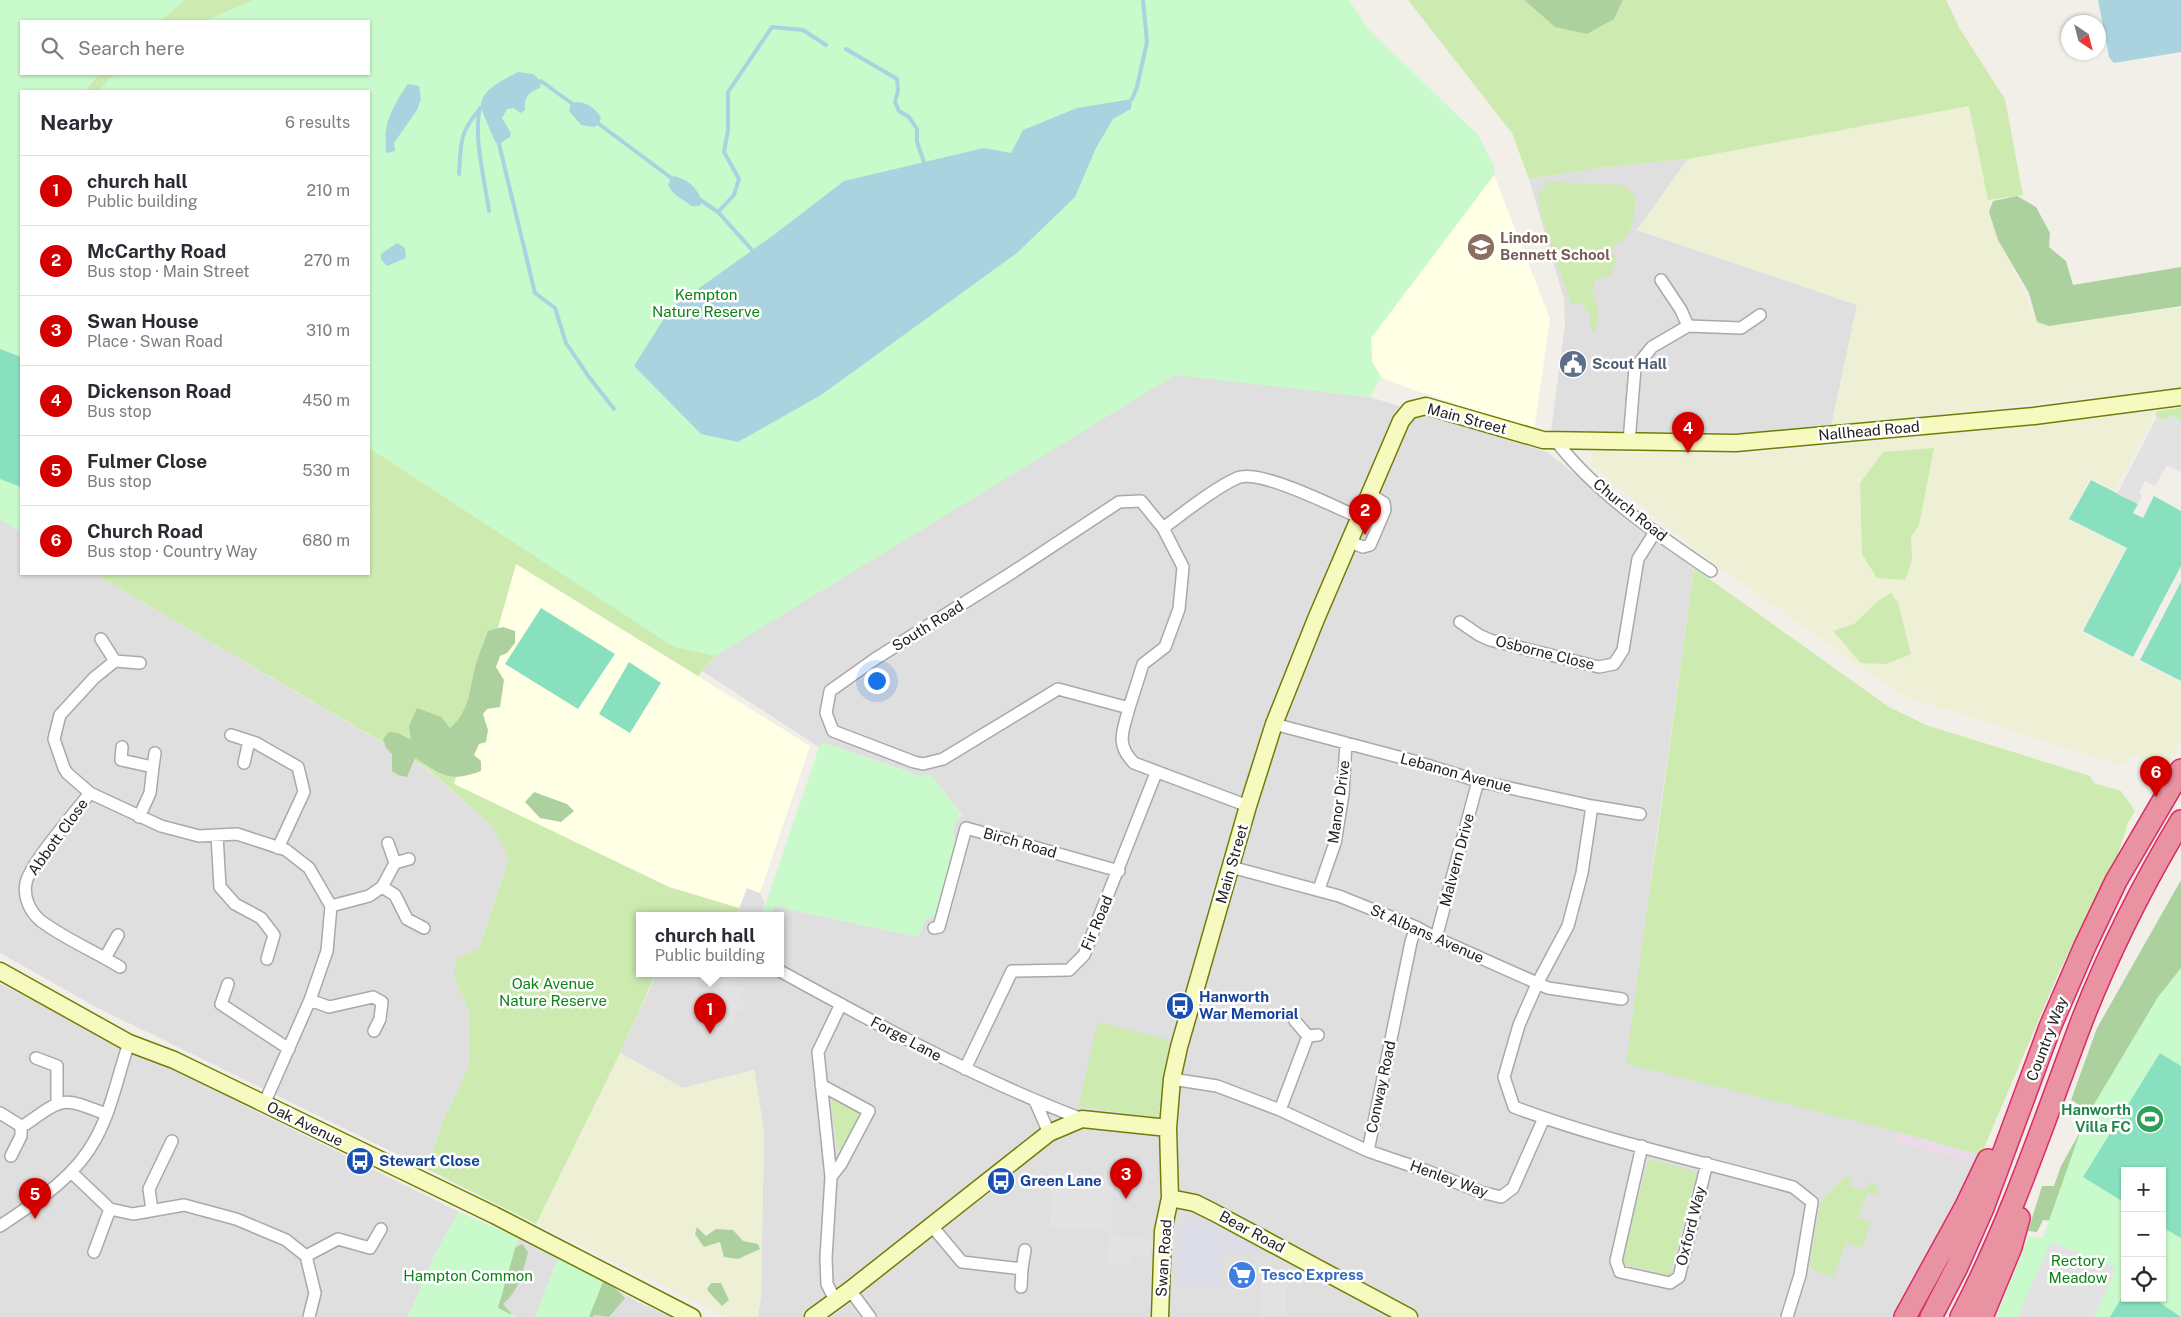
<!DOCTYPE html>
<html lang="en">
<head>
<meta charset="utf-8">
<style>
	:root { --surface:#fff; --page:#f2f2f3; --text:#2b2b33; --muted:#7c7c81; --line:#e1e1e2; --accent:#d40000 }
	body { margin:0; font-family:"Public Sans",sans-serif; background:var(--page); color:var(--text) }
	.controls { position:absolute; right:15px; bottom:15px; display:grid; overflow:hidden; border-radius:0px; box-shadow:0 1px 4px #0004 }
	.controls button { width:45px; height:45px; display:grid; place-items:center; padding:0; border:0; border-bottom:1px solid var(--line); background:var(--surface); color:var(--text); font:25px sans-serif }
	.compass { position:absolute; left:2061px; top:15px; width:45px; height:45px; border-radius:50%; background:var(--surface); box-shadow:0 1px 4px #0004; rotate:145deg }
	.you { position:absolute; left:876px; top:680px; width:18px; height:18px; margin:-12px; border:4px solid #fff; border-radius:50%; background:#1a73e8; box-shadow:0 0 0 8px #1a73e833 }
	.badge { display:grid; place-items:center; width:32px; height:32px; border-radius:50%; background:var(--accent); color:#fff; font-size:16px; font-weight:700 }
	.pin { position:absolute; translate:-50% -41px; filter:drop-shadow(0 1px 2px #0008) }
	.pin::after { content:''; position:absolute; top:26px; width:18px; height:15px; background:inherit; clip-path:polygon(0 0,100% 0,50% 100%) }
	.popup { position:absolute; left:636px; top:912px; width:148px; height:65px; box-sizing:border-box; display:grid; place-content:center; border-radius:0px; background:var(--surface); filter:drop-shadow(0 1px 4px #0005); font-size:16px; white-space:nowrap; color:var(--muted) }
	.popup b { font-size:19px; color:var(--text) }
	.popup::after { content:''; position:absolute; left:50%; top:100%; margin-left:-10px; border:10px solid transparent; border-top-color:var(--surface) }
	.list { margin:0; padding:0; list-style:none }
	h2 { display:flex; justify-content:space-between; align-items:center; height:65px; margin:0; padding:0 20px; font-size:21px }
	h2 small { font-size:16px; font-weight:400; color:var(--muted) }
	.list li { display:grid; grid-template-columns:32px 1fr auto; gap:15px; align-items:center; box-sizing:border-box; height:70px; padding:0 20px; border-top:1px solid var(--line) }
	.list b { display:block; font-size:19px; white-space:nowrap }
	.list p { margin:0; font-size:16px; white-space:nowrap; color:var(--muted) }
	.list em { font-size:16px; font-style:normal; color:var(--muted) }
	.icon { flex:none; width:28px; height:28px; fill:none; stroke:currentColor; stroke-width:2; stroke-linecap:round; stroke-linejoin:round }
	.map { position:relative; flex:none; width:2181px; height:1317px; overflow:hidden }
	.search { position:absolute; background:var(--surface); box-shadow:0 1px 4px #0004; left:20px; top:20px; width:350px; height:55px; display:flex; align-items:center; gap:12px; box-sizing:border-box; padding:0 18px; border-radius:0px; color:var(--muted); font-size:19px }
	.panel { position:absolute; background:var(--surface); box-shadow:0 1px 4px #0004; left:20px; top:90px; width:350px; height:485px; border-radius:0px }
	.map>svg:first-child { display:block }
	.residential { fill:#e0dfdf }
	.industrial { fill:#ebdbe8 }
	.education { fill:#ffffe5 }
	.farmland { fill:#eef0d5 }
	.grass { fill:#cdebb0 }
	.forest { fill:#add19e }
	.park { fill:#c8facc; fill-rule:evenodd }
	.pitch { fill:#88e0be }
	.parking { fill:#e2e2e2 }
	.plaza { fill:#dddde8 }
	.water { fill:#aad3df }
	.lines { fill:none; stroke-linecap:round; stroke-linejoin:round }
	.stream { stroke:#aad3df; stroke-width:4 }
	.street-casing { stroke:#a9a9a9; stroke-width:14 }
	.secondary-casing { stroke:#707d05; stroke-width:19 }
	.highway-casing { stroke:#dc2a67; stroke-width:24 }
	.street { stroke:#fff; stroke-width:11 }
	.secondary { stroke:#f7fabf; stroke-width:16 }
	.highway { stroke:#e892a2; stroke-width:21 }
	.labels { text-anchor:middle; stroke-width:5; stroke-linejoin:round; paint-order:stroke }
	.education-label { font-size:15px; font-weight:bold; fill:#785e54; stroke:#fff; text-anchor:start }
	.park-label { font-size:15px; fill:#0c8416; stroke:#fff }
	.service-label { font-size:15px; font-weight:bold; fill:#4e5e75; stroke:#fff; text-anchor:start }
	.street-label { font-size:15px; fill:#222; stroke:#fff }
	.transit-label { font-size:15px; font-weight:bold; fill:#164399; stroke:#fff; text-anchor:start }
	.leisure-label { font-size:15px; font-weight:bold; fill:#27864d; stroke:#fff; text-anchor:end }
	.shop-label { font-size:15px; font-weight:bold; fill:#366cbe; stroke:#fff; text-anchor:start }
</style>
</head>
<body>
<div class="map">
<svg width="2181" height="1317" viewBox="0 0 2181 1317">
	<rect width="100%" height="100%" fill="#f2efe9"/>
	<path class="residential" d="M1688,159L1637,230L1857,305L1831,427L1743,433L1551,431L1565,325L1564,299L1529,179L1605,167Z
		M1175,375L1370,397L1547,452L1694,568L1654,854L1643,948L1898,1132L1981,1155L1898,1317H758L761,1296L764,1132L754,1070L683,1088L620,1053L657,973H780V915H771L774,906L918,937L926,919L954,836L953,830L955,823L962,815L931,775L921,776L824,743L819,747L702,671L715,656Z
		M0,519L21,531V574H95L427,769L492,826L509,858L479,949L454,976L469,1012V1066L443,1121L427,1169L96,1007L0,953Z
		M747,888L760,893L765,904L762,915H737Z
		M0,984L459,1212L436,1252L408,1317H0Z
		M518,1238L558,1258L535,1317H517L498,1308Z
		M603,1282L640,1303L672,1317H589Z"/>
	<path class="industrial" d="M1898,1132L1973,1154L1971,1162L1895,1142Z"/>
	<path class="education" d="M1494,175L1550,319L1534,431L1394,383L1381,377L1372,362L1371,338Z
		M516,563L810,746L760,893L747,888L739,908L669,887L454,784Z"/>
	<path class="farmland" d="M1969,106L1993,220L2034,318L2181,308V387L1831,427L1857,305L1637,230L1688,159Z
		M2157,411L2115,490L2090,477L2068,520L2125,549L2081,632L2181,683V741L2168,765L2133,755L2120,765L1903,696L1716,565L1591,465L1592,452L1749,454Z
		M620,1053L683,1088L754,1070L764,1132L761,1296L758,1317H728L536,1224Z"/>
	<path class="grass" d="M185,0H360L300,21H160Z
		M1408,0H1524L1555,27L1614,19L1623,0H1946L1960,29L2005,99L2023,195L1988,200L1969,106L1688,159L1605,167L1529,179L1512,133Z
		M379,72L1186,355L1334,393L1175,375L715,656L698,676L516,564L454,784L669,887L739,908L736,915H640V973H656L620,1053L536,1224L427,1169L443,1121L469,1066V1012L454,976L457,958L479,949L509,858L492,826L428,769L95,574H369V91Z
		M99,74H171L147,91H85Z
		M1549,182L1623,185L1635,196C1635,213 1634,240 1614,245L1612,252L1616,258L1611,276L1597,278L1592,290L1598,308L1596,332L1591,331L1590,315L1582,304H1571L1544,225L1538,195Z
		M2181,408V421L2170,415L2166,421L2155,416L2157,411Z
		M1934,448L1919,525L1911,537L1912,560L1905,580L1877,578L1862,554L1860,483L1883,452Z
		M1694,568L1889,707L1926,725L2090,776L2094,783L2121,791L2135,811L2128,823L2116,860L2059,972L1981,1155L1898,1132L1626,1064Z
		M1891,593L1898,603L1911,654L1886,664L1861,663L1833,631L1854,624L1877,602Z
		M1098,1022L1169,1040L1158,1118L1078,1106Z
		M831,1100L854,1107L860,1116L843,1149H837Z
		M1649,1159L1697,1172L1670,1276L1620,1263Z
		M1852,1176L1850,1187L1866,1190L1871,1180L1877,1186V1195L1867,1193L1858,1217L1871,1222L1862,1248L1846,1243L1833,1277C1824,1274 1813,1273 1810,1264L1820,1203L1844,1177Z"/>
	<path class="forest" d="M1524,0H1623L1614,19L1587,34L1555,27Z
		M2017,196L2036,207L2050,233L2049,247L2066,261L2073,285L2181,267V306L2049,326L2037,322L2029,293L1998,240L1989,212L1993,201Z
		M503,627L515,631V643L507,653L500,656L496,667L504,680L500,707L487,709L483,714L488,730L486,742L479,744L474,755L481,761V771C448,783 443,775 415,758L407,777L398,775L392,771V754L386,748L383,739L389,732L398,733L411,740L409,726L417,708L441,717L450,728C468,713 469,694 474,672C477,658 483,645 488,631Z
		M534,792L567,804L574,811L561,822L540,818L525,802Z
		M2181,880V998L2054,1221L2043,1220L2037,1232L2028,1231L2042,1186H2054L2061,1166L2091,1112L2071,1100L2097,1028Z
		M697,1227L706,1236L716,1229L733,1230L743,1241L758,1244L760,1249L738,1259L724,1257L720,1242L704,1247L695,1234Z
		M522,1244L528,1252C523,1271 519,1291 503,1304L514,1317H490L512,1249Z
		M580,1267L606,1279L625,1298L609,1317L594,1315L593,1317H564L571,1275Z
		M711,1283H721L729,1300L722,1306C717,1300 711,1296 707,1289Z"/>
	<path class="park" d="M0,0H185L160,21H21V74H99L85,91H21V532L0,520Z
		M254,0H1349L1369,30L1478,135L1495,168L1494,175L1371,338L1372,362L1381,377L1370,397L1175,375L715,656L674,647L369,448V91H98L115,74H369V21H204Z
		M824,743L921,776L931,775L962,816C953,824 951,830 957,842L938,914L926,919L918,937L774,906L771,915H762L819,747Z
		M2181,968V1317H1996L2029,1236L2043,1238L2084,1121L2158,997ZM2125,1171H2162V1298H2125Z
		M459,1212L518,1238L498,1308L517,1317H408L436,1252Z
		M558,1258L603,1282L589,1317H535Z"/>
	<path class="pitch" d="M0,349L21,357V487L0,479Z
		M2091,480L2138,504L2133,513L2143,518L2154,496L2181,511V566L2133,657L2083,631L2127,548L2069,519Z
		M2181,582V681L2140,660Z
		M541,608L615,654L578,709L505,664Z
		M629,662L661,683L630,733L599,714Z
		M2160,1053L2181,1066V1238L2162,1227V1171H2125V1203L2083,1177Z
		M2125,1292V1298H2153L2181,1317H2110Z"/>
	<path class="parking" d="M2169,415L2181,421V472L2167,465L2155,486L2145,481L2139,494L2142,496L2138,504L2117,494L2157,417L2166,421Z
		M711,973H740V977L733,983L734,987L741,988L745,1010L738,1011L733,1026L711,1017L718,1001L701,991Z
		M1052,1172L1114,1175L1111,1231L1050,1228Z
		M1109,1235L1151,1239L1150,1257L1133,1255L1131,1265L1107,1263Z
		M2051,1242L2116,1267L2095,1317H2017Z
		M1277,1270L1286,1284V1317H1261V1271Z"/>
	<path class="plaza" d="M1195,1216L1202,1219L1265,1251L1262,1254L1221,1252L1219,1286L1177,1285L1180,1228L1187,1221Z"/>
	<path class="water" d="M2098,0H2181V52L2114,63L2109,57Z
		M518,72L533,74L541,81L540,88C528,92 524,98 525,110L521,113L513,108L507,109L502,118L511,133L510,137L499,144L496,143C493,137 481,109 481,106C481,89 505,79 518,72Z
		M408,84L419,86L421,99L417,110L394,143L395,151L386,153C386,145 385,137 386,130C388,115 399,96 408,84Z
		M1132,99L1131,109L1113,119L1096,148L1075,197L1017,253L821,395L738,442L701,434L634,366L670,309L775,234L844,181L984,148L1011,153L1023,130L1077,108Z
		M578,102C589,103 595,109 601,117L599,124L594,127L581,125L569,111L571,103Z
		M674,176C688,179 697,188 702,201L700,206H691C681,197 674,197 668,185L671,178Z
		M397,243L405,248L406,258L387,266L381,259V254Z"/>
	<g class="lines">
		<path class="stream" d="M846,49L897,79L898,91L895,102L899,111L909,117L917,129V142L924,162
			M541,81L574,105
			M1132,99L1137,87L1147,42L1143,0
			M480,108C473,137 485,181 489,211
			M595,121L674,180
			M499,144L535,293L555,308L566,343L589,377L614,409
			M459,174C461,144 459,133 479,110
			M699,199L718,212L752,250
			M718,212L734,195L739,179L724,152L728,130V92L772,27L803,30L826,45"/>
		<defs>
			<path id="street" d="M1661,280L1681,310L1688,326
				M1556,441C1594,491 1659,536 1711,571
				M1629,442L1635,368L1652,347L1688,326L1741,328L1760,315
				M1141,501L1163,528L1183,567L1179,609L1165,647L1143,664L1129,708L1058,689L943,759L923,764L914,762L833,731L826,713L830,691L875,659L1013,572L1119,502Z
				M1163,528C1185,512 1213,489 1237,478C1260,468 1336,508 1361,518
				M1350,542L1363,547L1370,545L1385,510L1384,503L1371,495
				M1460,622L1479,635L1490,640L1599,667L1614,664L1623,650L1638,559L1655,532
				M101,639L115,661L94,678L60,715L54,739L64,768L67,773L90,793L161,826L199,836L237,834L286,850L309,868L331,906L327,951L310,1000L264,1104
				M115,661L140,663
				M1129,708C1123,731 1115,744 1134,763L1248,806
				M1274,724L1414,761L1478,781L1592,806L1640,814
				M231,735L256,743L298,767L304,792L278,848
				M122,747L121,760L153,767L150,793L139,817
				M244,763L249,741
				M153,767L155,753
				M90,793C76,811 29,865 26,883C23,897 30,912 41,921C65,939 94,951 120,967
				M1592,806L1582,873L1568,926L1537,984L1519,1025L1504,1077L1514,1107C1604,1141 1700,1161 1793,1187L1812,1202L1800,1275L1787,1317
				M217,835L220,887L235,904L261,918L274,935L267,959
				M395,863L409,859
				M1231,867L1339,896L1416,927L1436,938L1548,988L1622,999
				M382,887L395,895L407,919L424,928
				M1319,889L1335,843L1343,794L1346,743
				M331,906L369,896L382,887L395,863L388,843
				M934,928L939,927L966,828L1119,871
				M1436,938L1478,781
				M105,958L118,935
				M780,971C878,1025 977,1079 1082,1119
				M228,984L221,1004L289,1049
				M310,1000L329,1007L373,997L382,1002L380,1019L374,1031
				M1295,1021L1308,1036L1318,1035
				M36,1058L57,1066V1102
				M965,1069L1012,971L1069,970L1084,955L1156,773
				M1172,1079L1217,1086L1280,1110L1368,1151L1411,942L1416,927
				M821,1085L869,1111L841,1164L831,1177
				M1035,1101L1049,1133
				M1280,1110L1308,1036
				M0,1113L21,1126L26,1124C64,1097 62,1097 106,1114
				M1642,1146L1616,1261L1620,1272L1670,1283L1679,1277L1707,1163
				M1368,1151L1427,1171L1481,1192L1501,1197L1513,1188L1544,1118
				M11,1156L21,1136V1126
				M71,1172L110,1209L133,1214L184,1205L236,1219L286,1240L306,1256L315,1293L309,1317
				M152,1210L149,1189L172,1141
				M931,1225L962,1262L1022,1269L1021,1287
				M0,1226C36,1202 76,1177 96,1138C112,1109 118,1074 129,1043
				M94,1252L110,1209
				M306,1256L338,1239L370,1248L381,1229
				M1022,1269L1025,1250
				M850,1290L870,1317
				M835,1300L827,1284L826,1258L831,1177L818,1052L841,1004"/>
			<path id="secondary" d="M0,971L129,1043L174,1060L494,1215L692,1317
				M1170,1198L1195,1203L1213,1212L1409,1317
				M813,1317L850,1290L1049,1133L1082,1119L1168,1128
				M1160,1317L1163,1231L1170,1198L1168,1128L1172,1079L1179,1047L1248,806L1274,724L1316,619L1401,421L1410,410L1426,406L1543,440L1736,443L2034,416L2181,397"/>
			<path id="highway" d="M1905,1317L1966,1206L1988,1160
				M1931,1317L1957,1267L1983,1208L2050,1027L2085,946L2116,881L2181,770
				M1961,1317C2011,1222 2045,1118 2083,1018C2110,950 2143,884 2181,821
				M1982,1317L2011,1247L2019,1218"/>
		</defs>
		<use href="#street" class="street-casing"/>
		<use href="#secondary" class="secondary-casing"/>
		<use href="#highway" class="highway-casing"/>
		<use href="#street" class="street"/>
		<use href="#secondary" class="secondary"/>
		<use href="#highway" class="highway"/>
	</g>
	<defs>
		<symbol id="school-disc" viewBox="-11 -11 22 22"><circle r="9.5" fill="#8d6e63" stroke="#fff"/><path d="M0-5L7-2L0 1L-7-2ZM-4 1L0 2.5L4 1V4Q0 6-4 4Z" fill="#fff"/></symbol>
		<symbol id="civic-disc" viewBox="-11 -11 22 22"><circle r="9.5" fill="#5c6f8a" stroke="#fff"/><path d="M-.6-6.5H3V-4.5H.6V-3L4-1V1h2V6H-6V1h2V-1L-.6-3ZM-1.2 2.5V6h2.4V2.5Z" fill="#fff"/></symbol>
		<symbol id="bus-disc" viewBox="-11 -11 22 22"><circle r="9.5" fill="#1a4fb4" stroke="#fff"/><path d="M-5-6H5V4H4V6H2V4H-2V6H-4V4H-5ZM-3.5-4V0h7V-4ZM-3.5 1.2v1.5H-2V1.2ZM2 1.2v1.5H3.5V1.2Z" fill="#fff"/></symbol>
		<symbol id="stadium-disc" viewBox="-11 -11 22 22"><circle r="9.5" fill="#2e9e5b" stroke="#fff"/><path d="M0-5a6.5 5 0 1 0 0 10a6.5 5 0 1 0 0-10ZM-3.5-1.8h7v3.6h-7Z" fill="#fff"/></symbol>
		<symbol id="supermarket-disc" viewBox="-11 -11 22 22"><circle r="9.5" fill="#3f7fe0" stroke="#fff"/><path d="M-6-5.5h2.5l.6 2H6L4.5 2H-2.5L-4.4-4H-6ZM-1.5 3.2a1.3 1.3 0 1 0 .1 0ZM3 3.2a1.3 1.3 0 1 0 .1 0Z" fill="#fff"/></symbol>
	</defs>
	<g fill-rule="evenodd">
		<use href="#school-disc" x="1465" y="231" width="32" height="32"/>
		<use href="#civic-disc" x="1557" y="348" width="32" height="32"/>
		<use href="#bus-disc" x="1164" y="990" width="32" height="32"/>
		<use href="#stadium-disc" x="2134" y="1103" width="32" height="32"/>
		<use href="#bus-disc" x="344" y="1145" width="32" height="32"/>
		<use href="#bus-disc" x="985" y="1165" width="32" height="32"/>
		<use href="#supermarket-disc" x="1226" y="1259" width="32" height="32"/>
	</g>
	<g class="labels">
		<g class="education-label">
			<text x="1500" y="243">Lindon<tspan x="1500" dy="17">Bennett School</tspan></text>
		</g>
		<g class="park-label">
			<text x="706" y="300">Kempton<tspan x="706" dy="17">Nature Reserve</tspan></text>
			<text x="553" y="989">Oak Avenue<tspan x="553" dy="17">Nature Reserve</tspan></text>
			<text x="2078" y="1266">Rectory<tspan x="2078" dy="17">Meadow</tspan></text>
			<text x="468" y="1281">Hampton Common</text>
		</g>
		<g class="service-label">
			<text x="1592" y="369">Scout Hall</text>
		</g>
		<g class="street-label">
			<text transform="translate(1467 419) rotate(15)" y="5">Main Street</text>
			<text transform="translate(1869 431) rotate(-5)" y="5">Nallhead Road</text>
			<text transform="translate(1630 510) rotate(39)" y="5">Church Road</text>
			<text transform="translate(928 626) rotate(-32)" y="5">South Road</text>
			<text transform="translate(1545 653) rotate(14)" y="5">Osborne Close</text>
			<text transform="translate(1456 773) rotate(15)" y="5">Lebanon Avenue</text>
			<text transform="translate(1339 802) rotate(-82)" y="5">Manor Drive</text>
			<text transform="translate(58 837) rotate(-54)" y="5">Abbott Close</text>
			<text transform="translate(1020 843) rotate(16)" y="5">Birch Road</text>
			<text transform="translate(1457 860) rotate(-75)" y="5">Malvern Drive</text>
			<text transform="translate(1232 864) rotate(-74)" y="5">Main Street</text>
			<text transform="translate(1097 923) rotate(-67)" y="5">Fir Road</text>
			<text transform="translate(1427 934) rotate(24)" y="5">St Albans Avenue</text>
			<text transform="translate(906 1039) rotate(28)" y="5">Forge Lane</text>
			<text transform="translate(2047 1039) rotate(-69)" y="5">Country Way</text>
			<text transform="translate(1381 1087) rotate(-78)" y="5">Conway Road</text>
			<text transform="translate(305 1124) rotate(26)" y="5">Oak Avenue</text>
			<text transform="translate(1449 1179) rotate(20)" y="5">Henley Way</text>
			<text transform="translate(1691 1226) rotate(-76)" y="5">Oxford Way</text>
			<text transform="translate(1252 1232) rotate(28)" y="5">Bear Road</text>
			<text transform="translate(1164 1258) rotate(-86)" y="5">Swan Road</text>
		</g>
		<g class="transit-label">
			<text x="1199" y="1002">Hanworth<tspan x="1199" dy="17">War Memorial</tspan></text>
			<text x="379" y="1166">Stewart Close</text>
			<text x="1020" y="1186">Green Lane</text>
		</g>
		<g class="leisure-label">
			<text x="2131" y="1115">Hanworth<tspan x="2131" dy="17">Villa FC</tspan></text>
		</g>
		<g class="shop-label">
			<text x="1261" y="1280">Tesco Express</text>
		</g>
	</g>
</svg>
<div class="controls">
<button>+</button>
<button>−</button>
<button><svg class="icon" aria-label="locate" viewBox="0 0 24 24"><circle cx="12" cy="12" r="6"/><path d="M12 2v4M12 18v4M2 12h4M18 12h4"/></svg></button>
</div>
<svg class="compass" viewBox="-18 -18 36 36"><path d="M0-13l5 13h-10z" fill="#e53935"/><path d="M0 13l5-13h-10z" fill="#7c7c81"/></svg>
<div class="you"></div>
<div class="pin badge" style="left:710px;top:1034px">1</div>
<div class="popup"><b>church hall</b>Public building</div>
<div class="pin badge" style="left:1365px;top:535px">2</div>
<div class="pin badge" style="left:1126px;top:1199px">3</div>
<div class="pin badge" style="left:1688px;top:453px">4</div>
<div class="pin badge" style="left:35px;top:1219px">5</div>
<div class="pin badge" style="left:2156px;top:797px">6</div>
<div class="search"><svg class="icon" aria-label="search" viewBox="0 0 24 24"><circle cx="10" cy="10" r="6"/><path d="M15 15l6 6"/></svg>Search here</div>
<section class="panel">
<h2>Nearby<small>6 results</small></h2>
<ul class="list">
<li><span class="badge">1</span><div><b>church hall</b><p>Public building</p></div><em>210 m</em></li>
<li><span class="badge">2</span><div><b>McCarthy Road</b><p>Bus stop · Main Street</p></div><em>270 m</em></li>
<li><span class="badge">3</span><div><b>Swan House</b><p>Place · Swan Road</p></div><em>310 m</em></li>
<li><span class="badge">4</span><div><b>Dickenson Road</b><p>Bus stop</p></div><em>450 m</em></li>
<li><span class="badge">5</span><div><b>Fulmer Close</b><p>Bus stop</p></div><em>530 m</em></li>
<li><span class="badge">6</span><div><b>Church Road</b><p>Bus stop · Country Way</p></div><em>680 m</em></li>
</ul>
</section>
</div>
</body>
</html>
